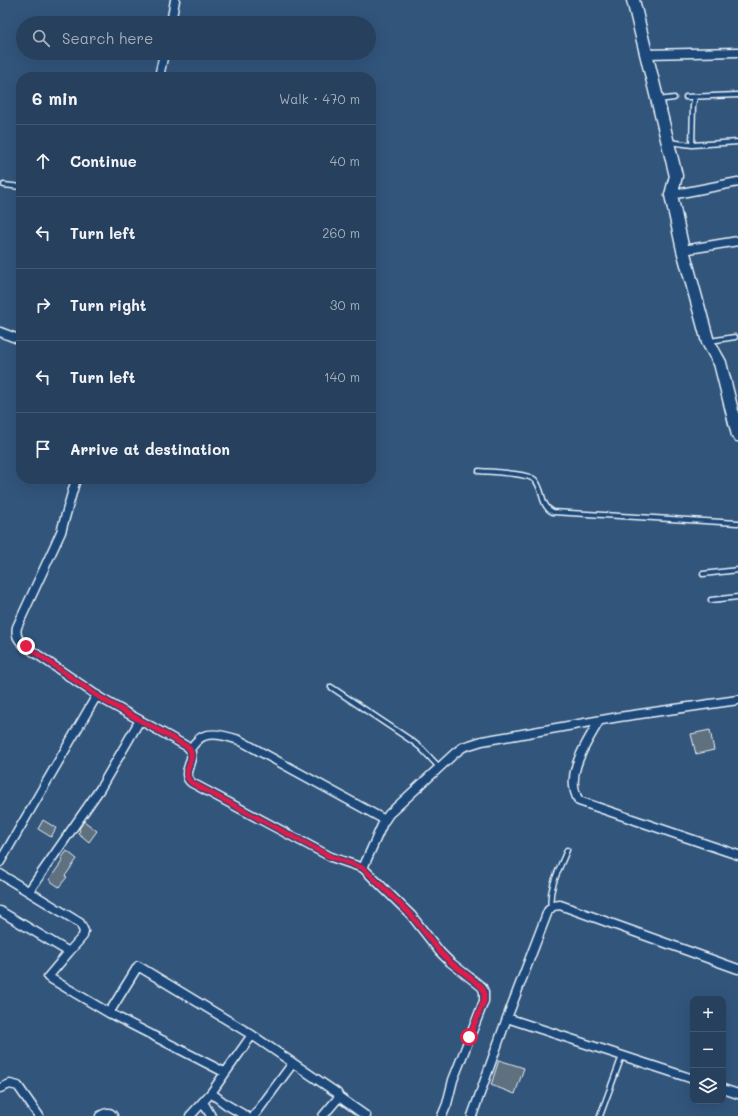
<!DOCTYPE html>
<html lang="en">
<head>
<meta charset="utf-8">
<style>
	:root { --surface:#26405d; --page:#2e4763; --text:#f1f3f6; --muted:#a4afbc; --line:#425972 }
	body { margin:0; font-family:Mali,sans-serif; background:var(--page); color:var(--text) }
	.controls { position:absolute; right:12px; bottom:12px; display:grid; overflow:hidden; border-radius:8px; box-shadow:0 4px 16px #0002 }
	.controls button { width:36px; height:36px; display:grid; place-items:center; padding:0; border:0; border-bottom:1px solid var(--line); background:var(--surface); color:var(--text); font:20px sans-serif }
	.stop { position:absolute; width:12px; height:12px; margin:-9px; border:3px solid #e11d48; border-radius:50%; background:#fff }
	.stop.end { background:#e11d48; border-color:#fff; box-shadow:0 1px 4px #0008 }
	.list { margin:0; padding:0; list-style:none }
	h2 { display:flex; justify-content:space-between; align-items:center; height:52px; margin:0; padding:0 16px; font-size:17px }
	h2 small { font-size:13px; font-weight:400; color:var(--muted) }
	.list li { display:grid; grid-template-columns:26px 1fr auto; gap:12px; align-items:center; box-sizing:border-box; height:72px; padding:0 16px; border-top:1px solid var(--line) }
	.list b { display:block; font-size:15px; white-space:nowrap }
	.list em { font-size:13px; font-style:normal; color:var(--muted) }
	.icon { flex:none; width:22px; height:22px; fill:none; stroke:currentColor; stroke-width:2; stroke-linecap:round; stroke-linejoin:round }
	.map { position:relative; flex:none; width:738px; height:1116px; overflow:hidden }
	.search { position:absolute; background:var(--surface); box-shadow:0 4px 16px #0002; left:16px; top:16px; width:360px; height:44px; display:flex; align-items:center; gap:10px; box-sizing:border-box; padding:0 14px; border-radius:22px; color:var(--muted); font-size:15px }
	.panel { position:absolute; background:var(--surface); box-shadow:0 4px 16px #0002; left:16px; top:72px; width:360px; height:412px; border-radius:16px }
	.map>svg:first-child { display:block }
	.building { fill:#5f6f7f; stroke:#e8f1f8 }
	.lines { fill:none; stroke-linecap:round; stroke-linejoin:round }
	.lane-casing { stroke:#e8f1f8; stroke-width:7 }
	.street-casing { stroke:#e8f1f8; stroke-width:11 }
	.secondary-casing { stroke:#e8f1f8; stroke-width:15 }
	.lane { stroke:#1f4a7a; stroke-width:4 }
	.street { stroke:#1f4a7a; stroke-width:8 }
	.secondary { stroke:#1f4a7a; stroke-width:12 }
	.route { stroke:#e11d48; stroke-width:5 }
</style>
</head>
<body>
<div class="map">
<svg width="738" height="1116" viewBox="0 0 738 1116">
	<rect width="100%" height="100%" fill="#32557c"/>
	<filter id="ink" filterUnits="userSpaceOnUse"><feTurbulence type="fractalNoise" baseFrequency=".025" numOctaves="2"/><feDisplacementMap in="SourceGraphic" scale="8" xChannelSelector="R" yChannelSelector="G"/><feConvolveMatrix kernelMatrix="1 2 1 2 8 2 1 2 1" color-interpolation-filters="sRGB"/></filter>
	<g filter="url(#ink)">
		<path class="building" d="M710,730L714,750L696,754L691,734Z
			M43,820L56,828L51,837L38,829Z
			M84,821L97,831L89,842L78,833L80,831L79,829Z
			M67,851L77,859L65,876L67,877L59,887L49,880L63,860L61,859Z
			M499,1060L524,1068L515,1094L491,1085Z"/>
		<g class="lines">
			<defs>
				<path id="lane" d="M686,97L738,95
					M658,100L674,98
					M669,142L692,145L738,142
					M692,145L693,105L695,97
					M4,185L21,187
					M710,341L735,337
					M479,471C490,472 528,473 535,480C544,490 540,506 553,512L738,523
					M703,574L738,570
					M711,600L738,597
					M331,687L412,741L421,748L439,767
					M551,907C548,888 560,868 567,850
					M600,1116L622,1056"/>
				<path id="street" d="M171,23L175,0
					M646,54L738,52
					M159,77L164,53
					M671,195L738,182
					M683,250L738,241
					M0,332L21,340
					M76,479L61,532L17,627C15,637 19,640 25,646L102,699L188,747C199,759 178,773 192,783L331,857L363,868L411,915L440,952L450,962L482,987L484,992V1001L453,1080L447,1104L442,1116
					M599,721C587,743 563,775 579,801L738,855
					M190,749C194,744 198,738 204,736C214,732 230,737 239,740L385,820
					M0,862L97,695
					M363,868L383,823L389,814L455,753L463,747L482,741L619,717L738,700
					M0,874L80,923L84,931L83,936L69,952
					M29,891L100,789L140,720
					M0,911L69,952L48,977L109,1013L224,1072
					M109,1013L138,966L252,1035L337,1093L339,1097L323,1116
					M507,1018L693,1079
					M0,1088L10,1084L18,1086L39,1116
					M723,1089L738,1094
					M211,1093L227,1105L246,1116
					M339,1097L366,1116
					M203,1102L211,1116
					M100,1116C105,1113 110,1111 113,1116
					M190,1116L211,1093L252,1035
					M254,1116L293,1063
					M472,1116L507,1018L548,911L553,906L560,905L738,969"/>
				<path id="secondary" d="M633,0L676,176L671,195L683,250L708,342L720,363L738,435"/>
			</defs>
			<use href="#lane" class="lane-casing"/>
			<use href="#street" class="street-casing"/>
			<use href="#secondary" class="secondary-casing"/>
			<use href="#lane" class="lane"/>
			<use href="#street" class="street"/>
			<use href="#secondary" class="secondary"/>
		</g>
	</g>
	<g class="lines" filter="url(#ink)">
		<path class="route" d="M26,646L102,699L188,747C199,759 178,773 192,783L331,857L363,868L411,915L440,952L450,962L482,987L484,992V1001L469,1037"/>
	</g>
</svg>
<div class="controls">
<button>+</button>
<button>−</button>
<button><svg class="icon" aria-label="layers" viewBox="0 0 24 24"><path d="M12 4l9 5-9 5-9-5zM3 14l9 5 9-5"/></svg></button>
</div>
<div class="stop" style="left:469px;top:1037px"></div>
<div class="stop end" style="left:26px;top:646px"></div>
<div class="search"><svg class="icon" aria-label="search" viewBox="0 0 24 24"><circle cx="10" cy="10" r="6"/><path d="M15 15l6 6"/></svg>Search here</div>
<section class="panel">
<h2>6 min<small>Walk · 470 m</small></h2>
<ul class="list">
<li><svg class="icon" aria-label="ahead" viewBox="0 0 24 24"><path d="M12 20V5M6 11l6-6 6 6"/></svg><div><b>Continue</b></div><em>40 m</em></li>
<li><svg class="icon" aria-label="left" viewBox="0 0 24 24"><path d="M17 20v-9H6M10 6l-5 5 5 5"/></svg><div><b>Turn left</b></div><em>260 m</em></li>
<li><svg class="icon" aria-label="right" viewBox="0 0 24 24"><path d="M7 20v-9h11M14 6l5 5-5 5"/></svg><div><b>Turn right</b></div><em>30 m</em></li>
<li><svg class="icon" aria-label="left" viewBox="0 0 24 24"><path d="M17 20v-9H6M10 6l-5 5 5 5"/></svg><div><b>Turn left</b></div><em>140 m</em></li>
<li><svg class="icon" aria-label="arrive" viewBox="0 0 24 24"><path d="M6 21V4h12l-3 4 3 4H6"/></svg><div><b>Arrive at destination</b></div></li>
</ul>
</section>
</div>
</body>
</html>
